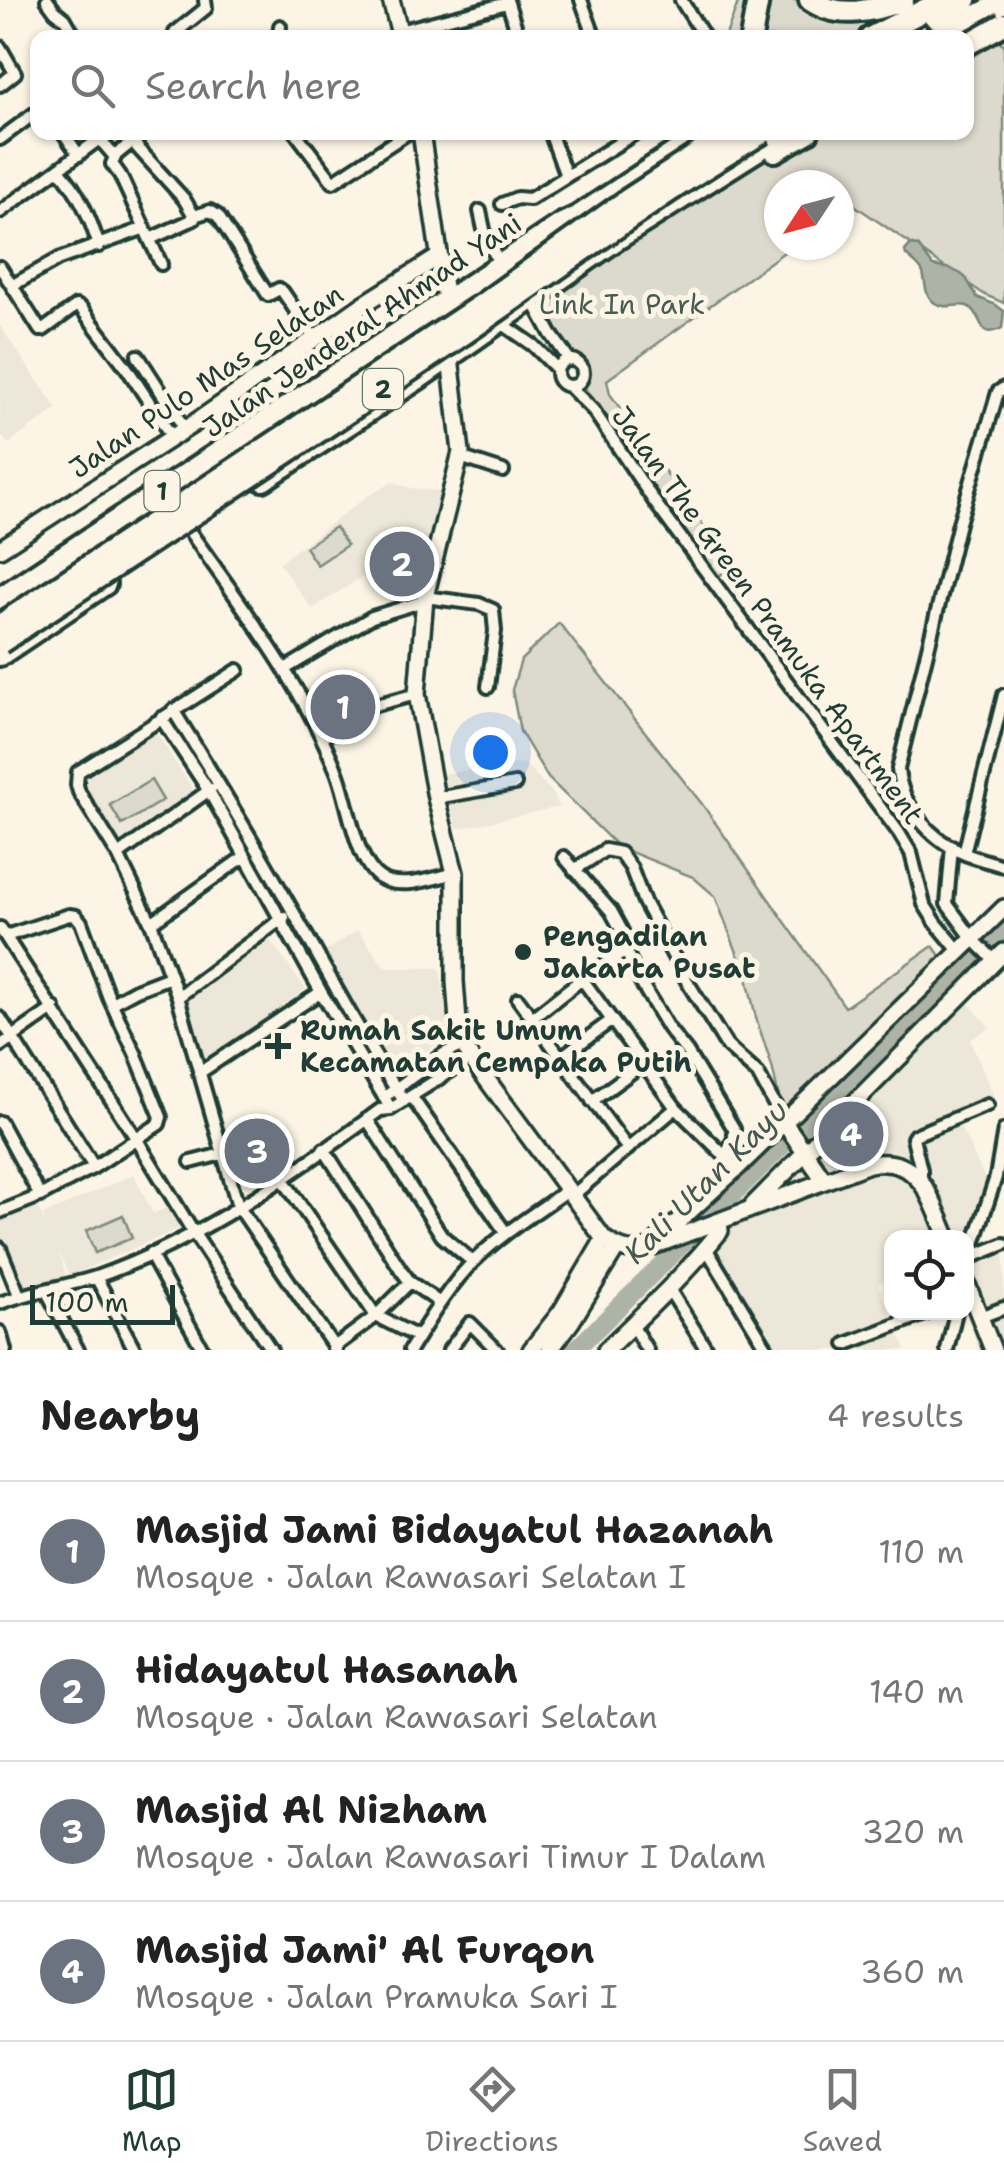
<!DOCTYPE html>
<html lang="en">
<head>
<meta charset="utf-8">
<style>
	:root { --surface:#fff; --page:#f6f6f6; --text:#222; --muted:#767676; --line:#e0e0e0; --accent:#1f3d34 }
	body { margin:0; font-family:"Shantell Sans",sans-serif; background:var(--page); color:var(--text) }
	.controls { position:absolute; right:30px; bottom:30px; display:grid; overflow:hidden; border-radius:20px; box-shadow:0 2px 8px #0004 }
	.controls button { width:90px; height:90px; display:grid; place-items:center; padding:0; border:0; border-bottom:2px solid var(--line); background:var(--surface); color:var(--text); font:50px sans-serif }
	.compass { position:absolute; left:764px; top:170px; width:90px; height:90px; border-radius:50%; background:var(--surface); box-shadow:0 2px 8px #0004; rotate:234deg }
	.scale { position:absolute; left:30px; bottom:25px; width:145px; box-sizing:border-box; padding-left:10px; border:5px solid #1f3d34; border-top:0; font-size:28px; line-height:35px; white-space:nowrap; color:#1f3d34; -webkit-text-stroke:8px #fcf5e5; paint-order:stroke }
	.you { position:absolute; left:490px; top:752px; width:35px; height:35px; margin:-25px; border:8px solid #fff; border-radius:50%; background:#1a73e8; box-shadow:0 0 0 15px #1a73e833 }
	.badge { display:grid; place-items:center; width:65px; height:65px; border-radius:50%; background:var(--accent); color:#fff; font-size:32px; font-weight:700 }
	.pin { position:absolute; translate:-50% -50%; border:5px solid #fff; box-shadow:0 2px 10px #0006 }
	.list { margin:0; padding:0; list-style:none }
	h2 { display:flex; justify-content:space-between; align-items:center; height:130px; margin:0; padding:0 40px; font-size:42px }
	h2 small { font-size:32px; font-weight:400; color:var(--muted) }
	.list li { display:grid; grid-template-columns:65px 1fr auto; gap:30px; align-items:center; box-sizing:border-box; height:140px; padding:0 40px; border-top:2px solid var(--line) }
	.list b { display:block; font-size:38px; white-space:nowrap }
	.list p { margin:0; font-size:32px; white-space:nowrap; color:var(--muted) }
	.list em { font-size:32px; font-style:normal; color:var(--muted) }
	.icon { flex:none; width:55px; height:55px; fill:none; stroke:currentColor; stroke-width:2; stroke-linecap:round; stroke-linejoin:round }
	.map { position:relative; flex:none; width:1004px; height:1350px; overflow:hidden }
	.search { position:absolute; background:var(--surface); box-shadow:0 2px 8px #0004; left:30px; right:30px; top:30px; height:110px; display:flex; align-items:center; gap:25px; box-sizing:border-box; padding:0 35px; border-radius:20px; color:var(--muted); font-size:38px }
	.sheet { height:690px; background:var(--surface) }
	nav { display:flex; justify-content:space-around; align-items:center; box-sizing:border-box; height:140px; border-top:2px solid var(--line); background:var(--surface); font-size:28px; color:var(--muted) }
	nav a { display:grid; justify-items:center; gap:5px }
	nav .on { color:var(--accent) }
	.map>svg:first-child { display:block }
	.built { fill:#ece7d8 }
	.green { fill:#dcdacc; stroke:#7e8c80; stroke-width:2.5 }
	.water { fill:#aeb3a7; stroke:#758479; stroke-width:2.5 }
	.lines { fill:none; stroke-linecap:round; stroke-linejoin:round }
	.river { stroke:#aeb3a7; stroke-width:18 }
	.street-casing { stroke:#1f3d34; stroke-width:18 }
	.secondary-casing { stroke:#1f3d34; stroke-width:22 }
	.highway-casing { stroke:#1f3d34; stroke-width:28 }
	.street { stroke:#fcf5e5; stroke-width:10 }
	.secondary { stroke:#fcf5e5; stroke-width:15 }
	.highway { stroke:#fcf5e5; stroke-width:20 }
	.highway-bridge-casing { stroke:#1f3d34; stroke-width:28; stroke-linecap:butt }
	.highway-bridge { stroke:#fcf5e5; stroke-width:20 }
	.poi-dot { fill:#1f3d34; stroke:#fcf5e5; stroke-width:4 }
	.labels { text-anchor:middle; stroke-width:10; stroke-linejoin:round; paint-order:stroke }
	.shield { fill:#fcf5e5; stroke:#617469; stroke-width:2.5 }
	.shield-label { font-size:25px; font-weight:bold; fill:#1f3d34 }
	.park-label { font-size:28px; fill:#455c52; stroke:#fcf5e5 }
	.street-label { font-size:28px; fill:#1f3d34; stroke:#fcf5e5 }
	.poi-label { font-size:28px; font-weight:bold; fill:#1f3d34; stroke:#fcf5e5; text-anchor:start }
	.water-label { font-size:30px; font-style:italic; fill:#435a51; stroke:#fcf5e5 }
</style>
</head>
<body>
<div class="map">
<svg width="1004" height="1350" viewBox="0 0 1004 1350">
	<rect width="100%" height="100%" fill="#fcf5e5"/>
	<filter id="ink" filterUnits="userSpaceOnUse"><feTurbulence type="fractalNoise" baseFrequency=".01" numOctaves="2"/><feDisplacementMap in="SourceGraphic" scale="20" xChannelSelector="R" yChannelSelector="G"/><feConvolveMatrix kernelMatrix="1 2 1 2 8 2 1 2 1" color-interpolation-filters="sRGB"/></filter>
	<g filter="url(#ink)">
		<path class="built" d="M0,326L57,409L8,444L0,433Z
			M393,482L411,488L440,491L435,525L425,544L414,580L384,572L383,564L312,609L279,563L366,497Z
			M152,726L196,794L117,843L82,776Z
			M524,763L552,792L559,807L457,829L441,774Z
			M358,930L385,968H440L448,1028L443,1039L389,1078L322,954Z
			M266,935L306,989L205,1061H198L183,1000Z
			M961,995L990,1027L970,1040L996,1102L958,1122L991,1191L980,1223L991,1250L1004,1245V1350H979L966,1313V1238H892L891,1278L878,1284L906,1350H765L706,1248L720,1231Z
			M134,1174L153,1214L169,1206L180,1228L70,1276L58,1250L66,1275L19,1292L0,1249V1217L35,1202L45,1222L43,1215Z"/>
		<path class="green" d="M739,0H929L859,37L725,38Z
			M988,37L1004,44V303L985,295L841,196L844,208L839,212V185H779V245H794L607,380L610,394L732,566L713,581L593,410L579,368L532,299L612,245L657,226L801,137L818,132H966L967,49Z
			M335,527L347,545L317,565L305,547Z
			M559,623L702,804L845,1007L933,946L946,964L1004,908V952L735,1215L697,1229L793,1134L784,1122L772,1066L756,1018L747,978L715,896L693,877L618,847L548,778L520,731L512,690L521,660Z
			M151,780L163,800L122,825L110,805Z
			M123,1215L132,1238L95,1253L86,1231Z"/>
		<path class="water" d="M910,245L918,246L933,266L951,269L961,274L966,278L977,297L996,305L1004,311L1002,328C975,342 985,312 967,306C956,303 946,310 935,303C924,295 926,284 923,273C920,265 912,261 906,255L905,251Z"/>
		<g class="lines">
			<path class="river" d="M575,1350L1004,927"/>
			<defs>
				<path id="street" d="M47,0L55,11L65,19L76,38
					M507,0L519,38
					M581,0L595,38
					M681,0L705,38
					M399,31L507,3
					M175,38V33L206,8L205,0
					M279,38L280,26
					M0,47L15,73L0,85
					M63,132L79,155
					M144,132L116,155L112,164L120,175L161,264
					M295,132L333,182L409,132
					M550,132L566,176
					M0,139L38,111
					M134,139L137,147L184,199L194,216V219L150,239
					M59,170C79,191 90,218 99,246
					M502,204L517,198L530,199L637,132
					M480,211L486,239L501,265
					M0,212L98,140L103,143L115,157
					M194,216L210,211L218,216L268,295L279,289L283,292L314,338
					M0,267L40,330H43L76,306L81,308L126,367L172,437
					M13,285L59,259L145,228
					M532,299L551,334L569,359
					M500,322L533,345L557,369
					M138,356L185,429
					M557 373a13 13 0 1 1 26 0a13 13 0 1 1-26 0Z
					M569,386L593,410L656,504L899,833L911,853L924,904L936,923L960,952
					M1004,388L998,392L959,523L898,769C901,806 931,840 965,854C978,859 991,862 1004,866
					M460,457L503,471
					M188,529C242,606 302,684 337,772C348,799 355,862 380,878C399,890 433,879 455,873
					M425,597L479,604L493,610L495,631L488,687
					M285,669L372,617L424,601
					M238,670L78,772L77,785L79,792L118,855L151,923L178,997L238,1206L336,1350
					M360,709L417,694
					M173,710C214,775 253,841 291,908C328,972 362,1039 404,1101
					M161,718L209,791L321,992L391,1109
					M322,737L348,722
					M436,798L515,784
					M952,846L947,904L973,939L995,961
					M964,853L1004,695
					M118,855L211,789
					M564,857L611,911L623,933
					M574,870L605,850L620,853L631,868L644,902L688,983L727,1046L758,1074L784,1122
					M151,923L245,856
					M0,928L136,1138L193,1232L271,1350
					M582,979L676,1108L729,1160
					M178,997L284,917
					M518,999L628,1149
					M112,1003L136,990L170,977
					M0,1018L94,1167
					M532,1018L582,979L626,951L637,976L668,1028L687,1052L734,1129V1138L725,1157
					M0,1046L54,1008
					M560,1058L612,1020
					M199,1073L321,992
					M390,1093L445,1053L464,1045
					M411,1096L506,1233
					M592,1101L644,1063
					M367,1119L442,1236L473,1262
					M0,1122L40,1196
					M324,1149L401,1270L410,1282L440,1303
					M191,1162L222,1154
					M282,1178L376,1316L418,1337
					M921,1180V1170L913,1138L915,1135L987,1105
					M572,1196L676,1108
					M0,1212L40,1196L94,1167L159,1124L161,1117L136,1055L109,998L81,922L76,916L69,915L6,936
					M0,1248L19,1295
					M706,1248L768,1350
					M150,1254L203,1350
					M969,1258L1004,1244
					M966,1260L970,1256L996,1177L1004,1130
					M96,1277L135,1350
					M669,1289L707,1350
					M46,1290L78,1350
					M0,1303C31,1291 65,1287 96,1277C197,1242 295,1173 380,1110L391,1109L471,1058
					M980,1317L1004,1308
					M632,1325L647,1350
					M0,1332L5,1350
					M846,1344L930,1312
					M333,1348L376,1316L410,1282
					M410,1350C429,1320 449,1286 474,1261C502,1233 536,1213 567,1190
					M449,1350L470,1323L497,1350
					M947,1350L956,1312"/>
				<path id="secondary" d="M391,0L401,38
					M421,132L447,307
					M449,349L461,452L425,597L417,694L436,798L455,873V981L459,1035L471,1058L604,1239C615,1247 630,1253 643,1250L869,1164C921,1155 930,1198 948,1238
					M0,549L193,424L364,304L440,256
					M784,1122L824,1180
					M753,1205L1004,952
					M657,1241L738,1167L1004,908
					M966,1282L993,1350
					M531,1350L561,1312L604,1239
					M550,1350L571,1322L617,1247
					M606,1350C645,1312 686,1274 720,1231L719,1222"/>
				<path id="highway" d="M810,0C839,20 873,11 903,0
					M935,17L966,0
					M751,38L758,0
					M870,38L944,0
					M934,38L1004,2
					M775,151L808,132
					M263,480L416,380L617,239L786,132
					M0,598L562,224L577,217L706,132
					M0,655L105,584"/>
			</defs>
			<use href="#street" class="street-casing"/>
			<use href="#secondary" class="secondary-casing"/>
			<use href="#highway" class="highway-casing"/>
			<use href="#street" class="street"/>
			<use href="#secondary" class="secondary"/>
			<use href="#highway" class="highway"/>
			<defs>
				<path id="highway-bridge" d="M966,45L1004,24
					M0,625L481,305L627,200L731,132
					M0,643C147,544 296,448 442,349C549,276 652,198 764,132"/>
			</defs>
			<use href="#highway-bridge" class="highway-bridge-casing"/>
			<use href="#highway-bridge" class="highway-bridge"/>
		</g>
	</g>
	<g class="poi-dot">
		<circle cx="523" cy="952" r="10"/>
		<path d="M273 1031h10v10h10v10h-10v10h-10v-10h-10v-10h10z"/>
	</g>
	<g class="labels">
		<g class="shield">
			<rect x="363" y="369" width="40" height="40" rx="8"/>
			<rect x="144.5" y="471" width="35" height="40" rx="8"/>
		</g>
		<g class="shield-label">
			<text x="383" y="398">2</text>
			<text x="162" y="500">1</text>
		</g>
		<g class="park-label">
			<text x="622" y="314">Link In Park</text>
		</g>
		<g class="street-label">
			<text transform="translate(362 325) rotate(-34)" y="10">Jalan Jenderal Ahmad Yani</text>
			<text transform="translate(206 381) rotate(-34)" y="10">Jalan Pulo Mas Selatan</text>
			<text transform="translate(768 615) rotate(54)" y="10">Jalan The Green Pramuka Apartment</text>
		</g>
		<g class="poi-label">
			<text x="543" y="946">Pengadilan<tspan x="543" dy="32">Jakarta Pusat</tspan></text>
			<text x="300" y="1040">Rumah Sakit Umum<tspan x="300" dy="32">Kecamatan Cempaka Putih</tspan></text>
		</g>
		<g class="water-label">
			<text transform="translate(706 1182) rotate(-45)" y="10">Kali Utan Kayu</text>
		</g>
	</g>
</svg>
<div class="controls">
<button><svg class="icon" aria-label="locate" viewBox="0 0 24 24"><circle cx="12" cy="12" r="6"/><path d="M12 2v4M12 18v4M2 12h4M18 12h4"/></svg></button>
</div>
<svg class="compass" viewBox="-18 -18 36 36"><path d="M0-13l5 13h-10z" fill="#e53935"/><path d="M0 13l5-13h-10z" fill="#767676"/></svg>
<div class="scale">100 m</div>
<div class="you"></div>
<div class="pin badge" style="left:343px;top:707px;background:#6b7280">1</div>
<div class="pin badge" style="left:402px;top:564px;background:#6b7280">2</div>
<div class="pin badge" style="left:257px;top:1151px;background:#6b7280">3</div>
<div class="pin badge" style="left:851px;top:1134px;background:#6b7280">4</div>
<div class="search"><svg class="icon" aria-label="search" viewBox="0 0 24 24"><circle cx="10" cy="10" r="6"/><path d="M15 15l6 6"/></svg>Search here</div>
</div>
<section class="sheet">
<h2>Nearby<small>4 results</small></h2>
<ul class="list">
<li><span class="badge" style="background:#6b7280">1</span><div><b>Masjid Jami Bidayatul Hazanah</b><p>Mosque · Jalan Rawasari Selatan I</p></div><em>110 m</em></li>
<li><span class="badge" style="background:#6b7280">2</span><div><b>Hidayatul Hasanah</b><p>Mosque · Jalan Rawasari Selatan</p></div><em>140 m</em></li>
<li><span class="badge" style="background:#6b7280">3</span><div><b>Masjid Al Nizham</b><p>Mosque · Jalan Rawasari Timur I Dalam</p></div><em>320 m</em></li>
<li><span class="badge" style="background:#6b7280">4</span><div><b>Masjid Jami' Al Furqon</b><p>Mosque · Jalan Pramuka Sari I</p></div><em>360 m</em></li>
</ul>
</section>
<nav>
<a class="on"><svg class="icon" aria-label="map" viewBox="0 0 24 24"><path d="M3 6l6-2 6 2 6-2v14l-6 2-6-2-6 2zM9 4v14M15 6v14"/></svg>Map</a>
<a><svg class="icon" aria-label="directions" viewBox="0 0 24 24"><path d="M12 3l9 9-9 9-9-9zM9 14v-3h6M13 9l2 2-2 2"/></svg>Directions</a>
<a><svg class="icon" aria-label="saved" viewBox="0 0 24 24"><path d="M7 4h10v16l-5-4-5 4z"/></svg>Saved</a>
</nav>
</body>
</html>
